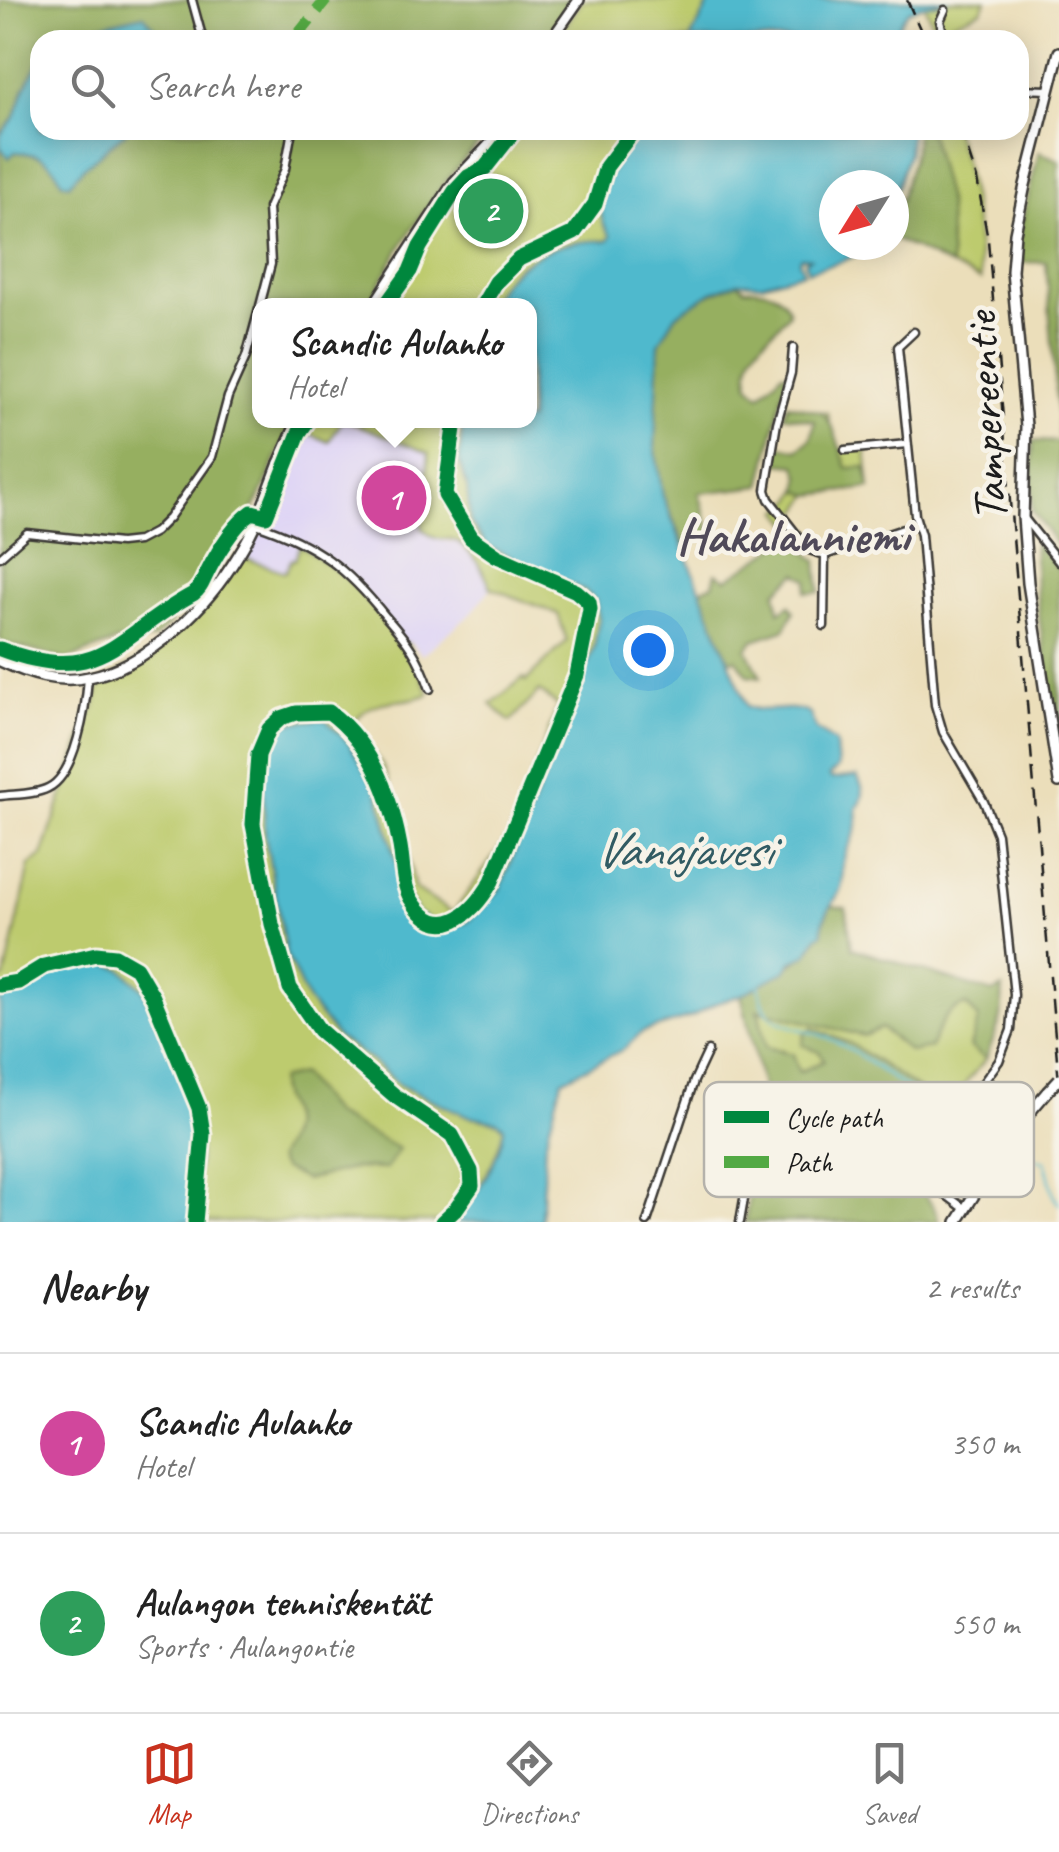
<!DOCTYPE html>
<html lang="en">
<head>
<meta charset="utf-8">
<style>
	:root { --surface:#fff; --page:#f6f6f6; --text:#222; --muted:#767676; --line:#e0e0e0; --accent:#c8321e }
	body { margin:0; font-family:Caveat,sans-serif; background:var(--page); color:var(--text) }
	.compass { position:absolute; left:819px; top:170px; width:90px; height:90px; border-radius:50%; background:var(--surface); box-shadow:0 5px 25px #0003; rotate:233deg }
	.you { position:absolute; left:648px; top:650px; width:35px; height:35px; margin:-25px; border:8px solid #fff; border-radius:50%; background:#1a73e8; box-shadow:0 0 0 15px #1a73e833 }
	.badge { display:grid; place-items:center; width:65px; height:65px; border-radius:50%; background:var(--accent); color:#fff; font-size:32px; font-weight:700 }
	.pin { position:absolute; translate:-50% -50%; border:5px solid #fff; box-shadow:0 2px 10px #0006 }
	.popup { position:absolute; left:252px; top:298px; width:285px; height:130px; box-sizing:border-box; display:grid; place-content:center; border-radius:20px; background:var(--surface); filter:drop-shadow(0 2px 8px #0005); font-size:32px; white-space:nowrap; color:var(--muted) }
	.popup b { font-size:38px; color:var(--text) }
	.popup::after { content:''; position:absolute; left:50%; top:100%; margin-left:-20px; border:20px solid transparent; border-top-color:var(--surface) }
	.list { margin:0; padding:0; list-style:none }
	h2 { display:flex; justify-content:space-between; align-items:center; height:130px; margin:0; padding:0 40px; font-size:42px }
	h2 small { font-size:32px; font-weight:400; color:var(--muted) }
	.list li { display:grid; grid-template-columns:65px 1fr auto; gap:30px; align-items:center; box-sizing:border-box; height:180px; padding:0 40px; border-top:2px solid var(--line) }
	.list b { display:block; font-size:38px; white-space:nowrap }
	.list p { margin:0; font-size:32px; white-space:nowrap; color:var(--muted) }
	.list em { font-size:32px; font-style:normal; color:var(--muted) }
	.icon { flex:none; width:55px; height:55px; fill:none; stroke:currentColor; stroke-width:2; stroke-linecap:round; stroke-linejoin:round }
	.map { position:relative; flex:none; width:1059px; height:1222px; overflow:hidden }
	.search { position:absolute; background:var(--surface); box-shadow:0 5px 25px #0003; left:30px; right:30px; top:30px; height:110px; display:flex; align-items:center; gap:25px; box-sizing:border-box; padding:0 35px; border-radius:30px; color:var(--muted); font-size:38px }
	.sheet { height:490px; background:var(--surface) }
	nav { display:flex; justify-content:space-around; align-items:center; box-sizing:border-box; height:140px; border-top:2px solid var(--line); background:var(--surface); font-size:28px; color:var(--muted) }
	nav a { display:grid; justify-items:center; gap:5px }
	nav .on { color:var(--accent) }
	.map>svg:first-child { display:block }
	.built { fill:#dfd5f5 }
	.green { fill:#bdcb6e; stroke:#6c7445; stroke-width:2.5 }
	.forest { fill:#96af61; stroke:#59663e; stroke-width:2.5 }
	.water { fill:#50b9cd; stroke:#366a74; stroke-width:2.5 }
	.lines { fill:none; stroke-linecap:round; stroke-linejoin:round }
	.stream { stroke:#50b9cd; stroke-width:2.5 }
	.minor-casing { stroke:#3b3934; stroke-width:11 }
	.tertiary-casing { stroke:#3b3934; stroke-width:14 }
	.secondary-casing { stroke:#3b3934; stroke-width:14 }
	.minor { stroke:#fff; stroke-width:6 }
	.tertiary { stroke:#fff; stroke-width:9 }
	.secondary { stroke:#fff; stroke-width:9 }
	.rail { stroke:#1c1c1c; stroke-width:2.5; stroke-dasharray:15 8; stroke-linecap:butt }
	.tertiary-bridge-casing { stroke:#3b3934; stroke-width:14; stroke-linecap:butt }
	.tertiary-bridge { stroke:#fff; stroke-width:9 }
	.quiet { stroke:#52a943; stroke-width:12; stroke-dasharray:25 12; stroke-linecap:butt }
	.cycleway-casing { stroke:#f7f3e8; stroke-width:21 }
	.cycleway { stroke:#00873e; stroke-width:15 }
	.labels { text-anchor:middle; stroke-width:9; stroke-linejoin:round; paint-order:stroke }
	.street-label { font-size:48px; fill:#1c1c1c; stroke:#f7f3e8 }
	.neighbourhood-label { font-size:50px; font-weight:bold; fill:#504a59; stroke:#f7f3e8 }
	.water-label { font-size:50px; font-style:italic; fill:#315b63; stroke:#f7f3e8 }
	.key { fill:#f7f3e8; stroke:#b5b2ab; stroke-width:2.5 }
	.key-label { font-size:28px; fill:#1c1c1c }
</style>
</head>
<body>
<div class="map">
<svg width="1059" height="1222" viewBox="0 0 1059 1222">
	<rect width="100%" height="100%" fill="#f7f3e8"/>
	<filter id="ink" filterUnits="userSpaceOnUse"><feTurbulence type="fractalNoise" baseFrequency=".01" numOctaves="2"/><feDisplacementMap in="SourceGraphic" scale="20" xChannelSelector="R" yChannelSelector="G"/><feConvolveMatrix kernelMatrix="1 2 1 2 8 2 1 2 1" color-interpolation-filters="sRGB"/></filter>
	<filter id="wash" filterUnits="userSpaceOnUse"><feTurbulence type="fractalNoise" baseFrequency=".0048" numOctaves="4" result="noise"/><feDisplacementMap in="SourceGraphic" scale="40" xChannelSelector="R" yChannelSelector="G"/><feGaussianBlur stdDeviation="2.25" result="paint"/><feColorMatrix in="noise" values="0 0 0 0 0 0 0 0 0 0 0 0 0 0 0 0 0 1.4 0 .05"/><feComposite in="paint" operator="in"/></filter>
	<g filter="url(#wash)">
		<rect width="100%" height="100%" fill="#ebdeba"/>
		<path class="built" d="M342,421L429,453L426,489L420,508L439,540L458,543L484,570L491,588L471,614L422,655L411,643L401,642L300,546L295,561L285,572L239,556L297,428Z"/>
		<path class="green" d="M583,0H711L690,40H555Z
			M949,0H986L982,10L950,24L938,35L923,3Z
			M507,130H638L608,174L602,194L611,236L608,241C590,239 531,255 517,267C504,277 496,292 488,305L378,306L455,191L469,177L479,172L474,168Z
			M929,130H954C972,178 976,230 981,280L951,266L947,201Z
			M788,404L828,413L834,449L866,450L870,488L810,495L790,524L780,511C806,494 800,478 798,450L811,439L816,421L784,415Z
			M301,420L463,421L460,462L467,486L470,522L487,546L585,591L595,600L599,619L594,648L500,889L467,922L444,927L417,913L404,891L378,792L265,836L286,954L308,1001L399,1085L466,1115L498,1122L504,1127C498,1162 476,1195 452,1222H193L200,1130L186,1085L143,989L102,962L67,964L43,973L16,989L0,990V978H5L30,865L42,856L90,715L95,708L98,690L107,679L162,647L239,556L285,572L292,559L295,560L300,545L351,581L401,641L407,643L429,694C400,707 374,692 352,725L382,764L396,801L415,889L453,913L510,834L558,706L540,691L510,722L491,704L523,678L526,681L567,641L558,614L491,588C486,574 471,551 458,542C442,533 442,548 422,528C419,503 427,478 429,453L351,422L342,421L329,442L297,428Z
			M966,1005L979,1018L970,1047L986,1059L945,1107L848,1042L819,1051L824,1061L799,1072L784,1050L766,1048L758,1009L881,1028L930,1048C939,1028 943,1010 966,1005Z"/>
		<path class="forest" d="M0,0H572L545,40H163C137,0 78,40 40,40V60L24,90L15,117L0,135Z
			M128,130H493C444,175 398,245 369,305L259,306V420L292,421L261,495L216,577L154,639L116,642L66,660L0,642V147L9,157L15,152C40,154 51,158 62,182Z
			M916,130H929L947,201L951,266L894,239C894,201 916,168 916,130Z
			M1039,152L1059,160V438L1046,262L1019,263L1020,229Z
			M738,282L745,289C763,287 786,293 789,313C769,341 745,342 749,385L760,395L782,373H787L761,486L699,493L711,535L684,545L663,496L654,447L659,343L676,315L689,303Z
			M788,404L822,412L833,428L847,468L866,467L870,488L810,495L799,491L800,476L796,465L775,463L777,445L798,450L811,439L815,421L784,415Z
			M1033,441L1059,442V548L1032,510Z
			M788,535L817,561L820,592H806L808,580L797,573L776,592L779,612L790,605L794,612L784,630L753,640L747,649L761,677L748,675L736,659L729,661L700,590L713,584L716,573L727,579L779,545Z
			M1035,541L1059,571V734C1048,670 1033,606 1035,541Z
			M830,906L846,908L852,948L993,993L1003,988L1001,1018L986,1059L970,1047L979,1018L966,1005C943,1010 939,1029 930,1048L910,1052L881,1028L864,1036L758,1010L766,1047L793,1054L799,1072L824,1061L819,1051L802,1045L805,1033L812,1028L849,1043L945,1107L930,1117L909,1105L891,1136L867,1145L910,1157C911,1193 935,1197 939,1222H745L758,1142L753,1140L763,1091L741,995C757,986 807,958 814,944C820,932 825,918 830,906Z
			M301,1074L334,1115L399,1149L386,1169L356,1168L305,1180L282,1168L277,1159C283,1147 293,1133 290,1119C287,1103 277,1096 280,1079Z"/>
		<path class="water" d="M711,0H949C927,8 911,0 899,25L906,40H690Z
			M144,15L163,40H56L84,29Z
			M40,60V130H128L82,169L69,184L62,182C51,158 40,154 15,152L9,158L0,147V135L15,117L24,90Z
			M638,130H911L908,154L894,197V185H834V245H869C851,262 832,264 808,271L805,262L810,258L801,257L799,260L804,272L761,284L738,282L712,292L676,315L659,343L655,447L663,496L747,706C769,716 789,702 810,714L816,729L836,743L838,768L829,776L832,779L857,776C864,789 866,796 857,809C861,837 846,843 843,863C842,872 844,880 841,888C835,904 820,915 823,933L817,937L807,955L792,961L785,971L741,995L714,1004L691,1017L642,1032L624,1049L562,1080L545,1144L541,1222H452C475,1196 500,1162 504,1127L498,1122L466,1115L399,1085L372,1061L337,1037L308,1001L286,954L265,836L262,767L273,737L286,723L325,719L349,743L378,792L404,891L417,913L444,927L467,922L500,889L594,648L599,619L595,600L585,591L487,546L470,522L467,486L459,462L463,421L529,420V306L488,305C513,259 557,238 608,241L611,236C583,201 618,159 638,130Z
			M102,962L122,969L143,989L186,1085L200,1130L193,1222H0V990C19,991 29,979 45,972C64,964 82,963 102,962Z"/>
		<g class="lines">
			<path class="stream" d="M759,985C760,994 762,1006 769,1014C778,1024 797,1028 810,1032C851,1042 881,1075 917,1094C926,1099 936,1102 945,1108
				M957,1117L998,1148
				M1005,1153L1045,1161L1054,1197L1059,1204"/>
		</g>
	</g>
	<g filter="url(#ink)">
		<g class="lines">
			<defs>
				<path id="minor" d="M192,0L203,40
					M945,40L940,21L945,10
					M1019,89L1049,90
					M260,306L271,264L268,208L285,169L292,130
					M914,332L898,347L915,515L921,535L935,705L943,732L984,802L997,834L1014,995L1011,1030L999,1061L979,1088L933,1136L925,1151L924,1165L933,1185L965,1209
					M793,348L791,373L777,423L766,490L769,499L809,550L825,555
					M845,450L907,444
					M1024,518L1059,562
					M256,524C316,544 347,568 386,617C408,642 419,657 430,689
					M825,555L918,524
					M0,557L27,533L120,543L138,541L155,532L169,518L212,457L228,397L246,357L259,309
					M824,626L825,555
					M0,796C15,794 34,795 48,788C76,775 86,706 88,678
					M647,1222L694,1081L708,1051
					M740,1222L753,1147"/>
				<path id="tertiary" d="M0,661C28,674 58,684 89,677C150,665 208,606 239,554C257,526 267,494 279,463
					M957,1222L1018,1126L1047,1092"/>
				<path id="secondary" d="M551,40L579,0
					M1059,52L1025,185L1015,233L1012,271L1026,426L1023,517L1028,583L1059,782
					M373,306L454,182L503,130
					M279,463L298,420"/>
			</defs>
			<use href="#minor" class="minor-casing"/>
			<use href="#tertiary" class="tertiary-casing"/>
			<use href="#secondary" class="secondary-casing"/>
			<use href="#minor" class="minor"/>
			<use href="#tertiary" class="tertiary"/>
			<use href="#secondary" class="secondary"/>
			<path class="rail" d="M907,0L925,40
				M961,130L977,179L988,240L1059,1083"/>
			<defs>
				<path id="tertiary-bridge" d="M1047,1092L1059,1079"/>
			</defs>
			<use href="#tertiary-bridge" class="tertiary-bridge-casing"/>
			<use href="#tertiary-bridge" class="tertiary-bridge"/>
			<path class="quiet" d="M294,40L326,0"/>
			<defs>
				<path id="cycleway" d="M385,306L410,271L420,247L455,191L468,177L485,168L515,130
					M482,306L496,282L519,259L574,233L595,204L606,167L634,130
					M0,649C102,688 115,636 193,594C202,587 202,582 207,573C217,553 234,525 252,512L266,516L299,433L308,420
					M0,985L18,982L44,966L96,954L115,956L136,968L153,997L199,1108L203,1134L195,1222
					M442,1222L456,1209L472,1186L471,1171L452,1135L395,1096L319,1030L290,988L272,924L253,824L258,755L269,729L281,718L296,713L329,712C371,743 391,797 400,846C403,863 402,883 411,899C439,946 473,914 492,881L577,675L590,609L589,602L576,591L497,556L471,538L445,495L455,420"/>
			</defs>
			<use href="#cycleway" class="cycleway-casing"/>
			<use href="#cycleway" class="cycleway"/>
		</g>
	</g>
	<g class="labels">
		<g class="street-label">
			<text transform="translate(984 417) rotate(-93)" y="17">Tampereentie</text>
		</g>
		<g class="neighbourhood-label">
			<text x="793" y="552">Hakalanniemi</text>
		</g>
		<g class="water-label">
			<text x="683" y="866">Vanajavesi</text>
		</g>
	</g>
	<rect x="704" y="1082" width="330" height="115" rx="15" class="key"/>
	<rect x="724" y="1111" width="45" height="12" fill="#00873e"/>
	<rect x="724" y="1156" width="45" height="12" fill="#52a943"/>
	<g class="key-label">
		<text x="786" y="1127">Cycle path</text>
		<text x="786" y="1172">Path</text>
	</g>
</svg>
<svg class="compass" viewBox="-18 -18 36 36"><path d="M0-13l5 13h-10z" fill="#e53935"/><path d="M0 13l5-13h-10z" fill="#767676"/></svg>
<div class="you"></div>
<div class="pin badge" style="left:394px;top:498px;background:#d1479c">1</div>
<div class="popup"><b>Scandic Aulanko</b>Hotel</div>
<div class="pin badge" style="left:491px;top:211px;background:#2e9e5b">2</div>
<div class="search"><svg class="icon" aria-label="search" viewBox="0 0 24 24"><circle cx="10" cy="10" r="6"/><path d="M15 15l6 6"/></svg>Search here</div>
</div>
<section class="sheet">
<h2>Nearby<small>2 results</small></h2>
<ul class="list">
<li><span class="badge" style="background:#d1479c">1</span><div><b>Scandic Aulanko</b><p>Hotel</p></div><em>350 m</em></li>
<li><span class="badge" style="background:#2e9e5b">2</span><div><b>Aulangon tenniskentät</b><p>Sports · Aulangontie</p></div><em>550 m</em></li>
</ul>
</section>
<nav>
<a class="on"><svg class="icon" aria-label="map" viewBox="0 0 24 24"><path d="M3 6l6-2 6 2 6-2v14l-6 2-6-2-6 2zM9 4v14M15 6v14"/></svg>Map</a>
<a><svg class="icon" aria-label="directions" viewBox="0 0 24 24"><path d="M12 3l9 9-9 9-9-9zM9 14v-3h6M13 9l2 2-2 2"/></svg>Directions</a>
<a><svg class="icon" aria-label="saved" viewBox="0 0 24 24"><path d="M7 4h10v16l-5-4-5 4z"/></svg>Saved</a>
</nav>
</body>
</html>
